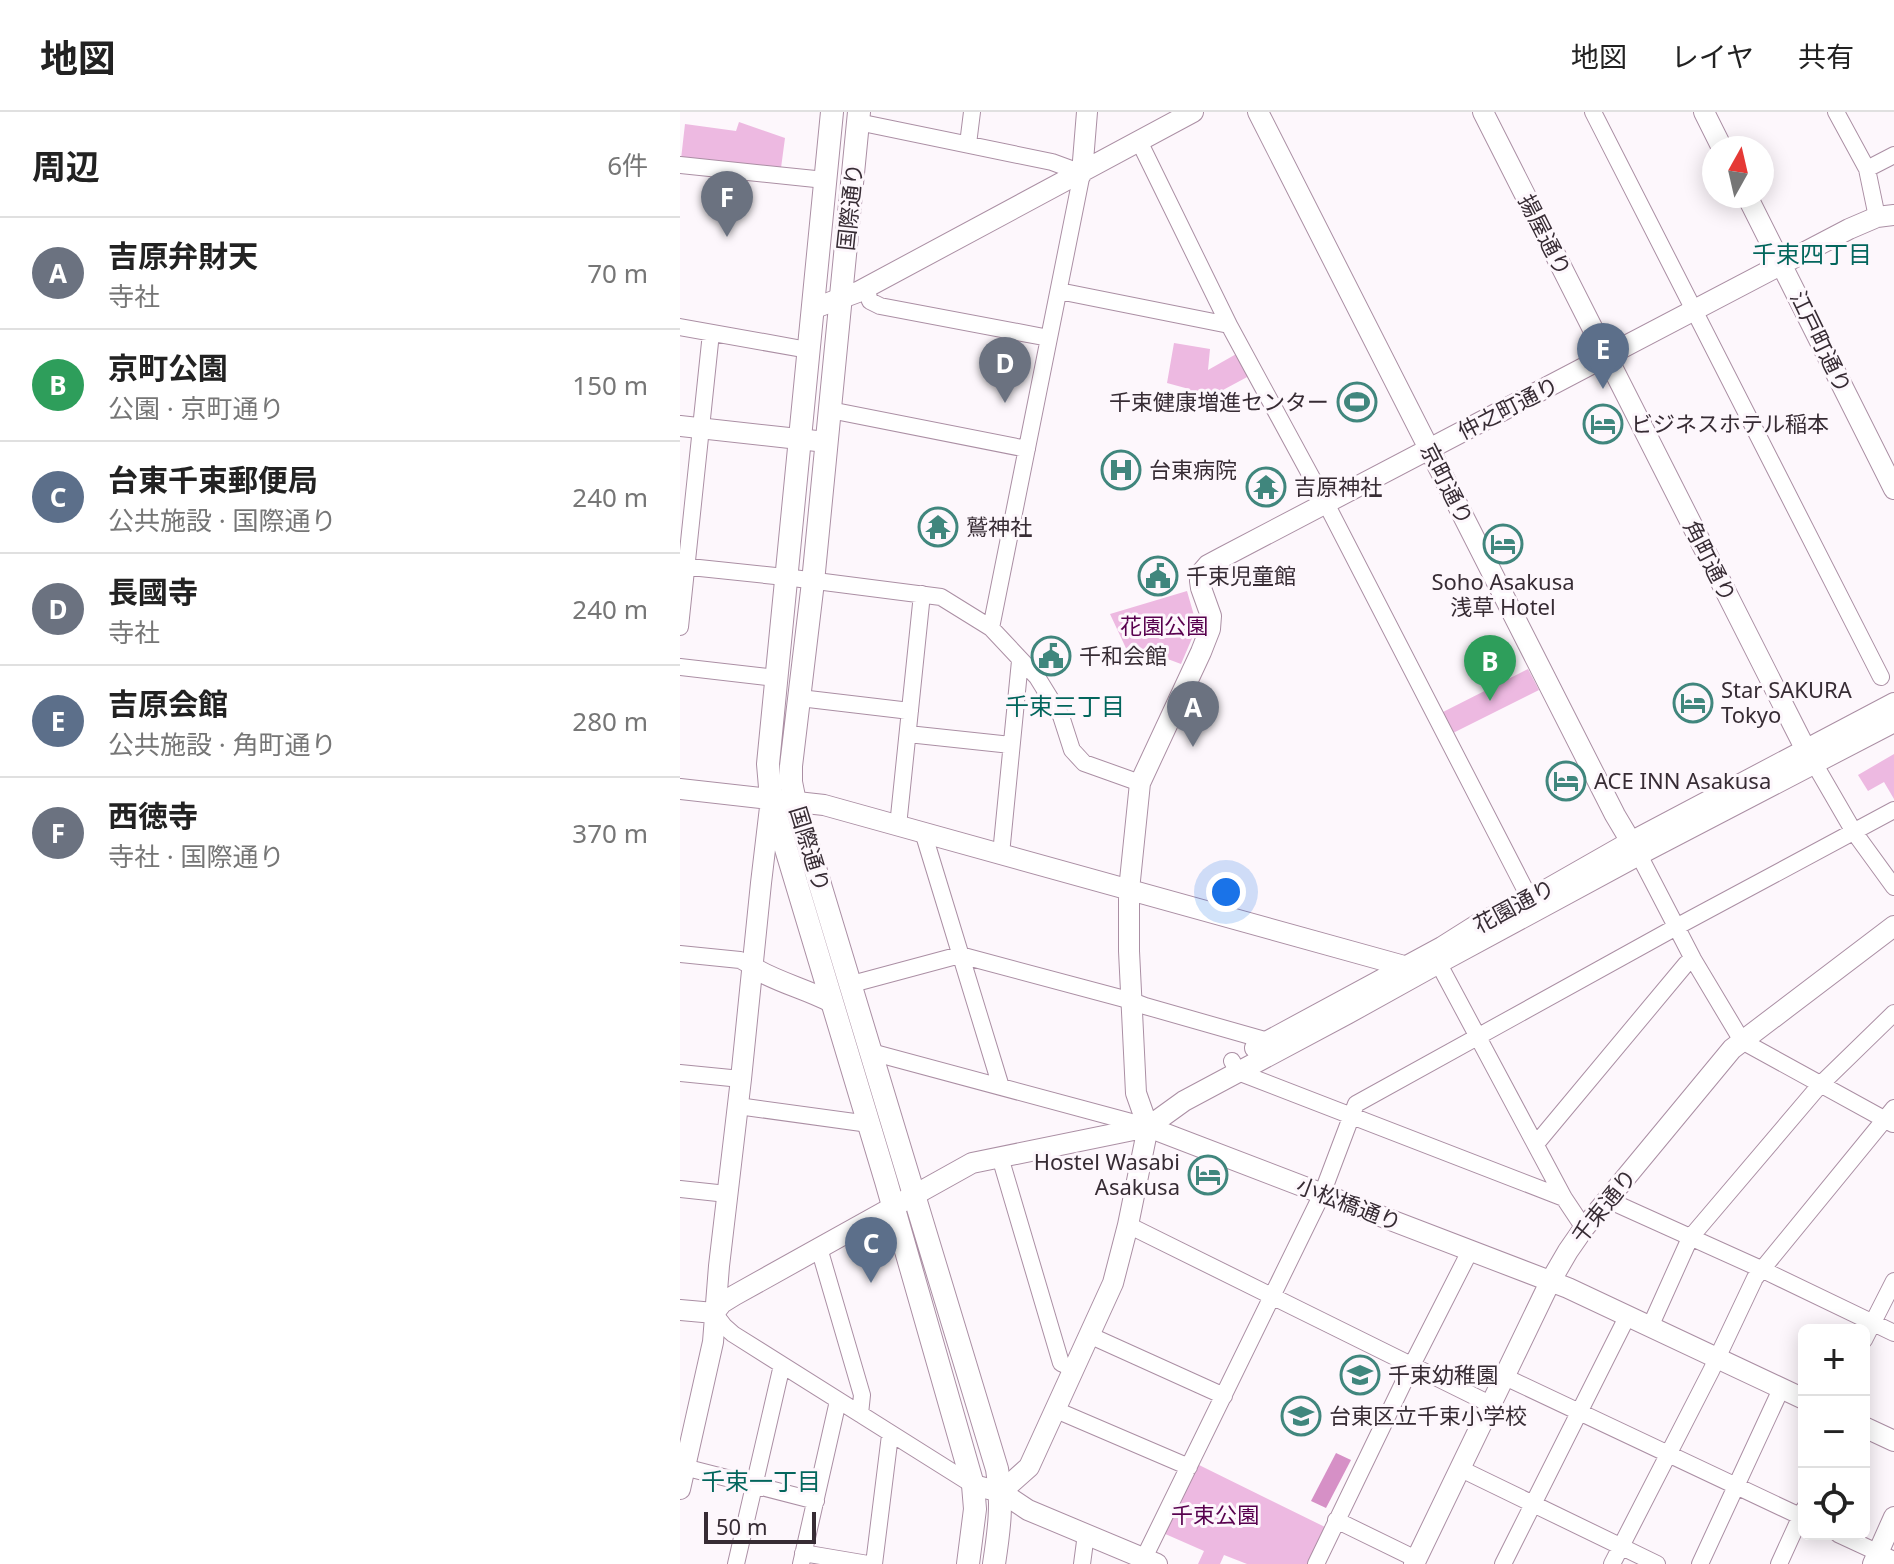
<!DOCTYPE html>
<html lang="ja">
<head>
<meta charset="utf-8">
<style>
	:root { --surface:#fff; --page:#f6f6f6; --text:#222; --muted:#767676; --line:#e0e0e0; --accent:#7c3aed }
	body { margin:0; font-family:"Noto Sans","Noto Sans JP",sans-serif; background:var(--page); color:var(--text) }
	.controls { position:absolute; right:24px; bottom:24px; display:grid; overflow:hidden; border-radius:12px; box-shadow:0 4px 20px #0003 }
	.controls button { width:72px; height:72px; display:grid; place-items:center; padding:0; border:0; border-bottom:2px solid var(--line); background:var(--surface); color:var(--text); font:40px sans-serif }
	.compass { position:absolute; left:1022px; top:24px; width:72px; height:72px; border-radius:50%; background:var(--surface); box-shadow:0 4px 20px #0003; rotate:8deg }
	.scale { position:absolute; left:24px; bottom:20px; width:112px; box-sizing:border-box; padding-left:8px; border:4px solid #372c34; border-top:0; font-size:22px; line-height:28px; white-space:nowrap; color:#372c34; -webkit-text-stroke:6px #fdf7fc; paint-order:stroke }
	.you { position:absolute; left:546px; top:780px; width:28px; height:28px; margin:-20px; border:6px solid #fff; border-radius:50%; background:#1a73e8; box-shadow:0 0 0 12px #1a73e833 }
	.badge { display:grid; place-items:center; width:52px; height:52px; border-radius:50%; background:var(--accent); color:#fff; font-size:26px; font-weight:700 }
	.pin { position:absolute; translate:-50% -66px; filter:drop-shadow(0 2px 4px #0008) }
	.pin::after { content:''; position:absolute; top:42px; width:28px; height:24px; background:inherit; clip-path:polygon(0 0,100% 0,50% 100%) }
	.list { margin:0; padding:0; list-style:none }
	h2 { display:flex; justify-content:space-between; align-items:center; height:104px; margin:0; padding:0 32px; font-size:34px }
	h2 small { font-size:26px; font-weight:400; color:var(--muted) }
	.list li { display:grid; grid-template-columns:52px 1fr auto; gap:24px; align-items:center; box-sizing:border-box; height:112px; padding:0 32px; border-top:2px solid var(--line) }
	.list b { display:block; font-size:30px; white-space:nowrap }
	.list p { margin:0; font-size:26px; white-space:nowrap; color:var(--muted) }
	.list em { font-size:26px; font-style:normal; color:var(--muted) }
	.icon { flex:none; width:44px; height:44px; fill:none; stroke:currentColor; stroke-width:2; stroke-linecap:round; stroke-linejoin:round }
	.map { position:relative; flex:none; width:1214px; height:1452px; overflow:hidden }
	header { display:flex; align-items:center; gap:48px; box-sizing:border-box; height:112px; padding:0 40px; background:var(--surface); border-bottom:2px solid var(--line) }
	header strong { font-size:38px }
	nav { display:flex; gap:44px; margin-inline-start:auto; font-size:28px }
	main { display:flex }
	aside { flex:1; background:var(--surface) }
	.map>svg:first-child { display:block }
	.green { fill:#edb9e1 }
	.water { fill:#d690c6 }
	.lines { fill:none; stroke-linecap:round; stroke-linejoin:round }
	.minor-casing { stroke:#ab8fa4; stroke-width:18 }
	.tertiary-casing { stroke:#ab8fa4; stroke-width:22 }
	.secondary-casing { stroke:#ab8fa4; stroke-width:24 }
	.minor { stroke:#fff; stroke-width:16 }
	.tertiary { stroke:#fff; stroke-width:20 }
	.secondary { stroke:#fff; stroke-width:22 }
	.labels { text-anchor:middle; stroke-width:6; stroke-linejoin:round; paint-order:stroke }
	.street-label { font-size:22px; fill:#372c34; stroke:#fdf7fc }
	.poi-label { font-size:22px; fill:#372c34; stroke:#fdf7fc; text-anchor:start }
	.park-label { font-size:22px; fill:#58014e; stroke:#fdf7fc }
	.neighbourhood-label { font-size:24px; fill:#03665d; stroke:#fdf7fc }
</style>
</head>
<body>
<header>
<strong>地図</strong>
<nav><a>地図</a><a>レイヤ</a><a>共有</a></nav>
</header>
<main>
<aside>
<h2>周辺<small>6件</small></h2>
<ul class="list">
<li><span class="badge" style="background:#6b7280">A</span><div><b>吉原弁財天</b><p>寺社</p></div><em>70 m</em></li>
<li><span class="badge" style="background:#2e9e5b">B</span><div><b>京町公園</b><p>公園 · 京町通り</p></div><em>150 m</em></li>
<li><span class="badge" style="background:#5c6f8a">C</span><div><b>台東千束郵便局</b><p>公共施設 · 国際通り</p></div><em>240 m</em></li>
<li><span class="badge" style="background:#6b7280">D</span><div><b>長國寺</b><p>寺社</p></div><em>240 m</em></li>
<li><span class="badge" style="background:#5c6f8a">E</span><div><b>吉原会館</b><p>公共施設 · 角町通り</p></div><em>280 m</em></li>
<li><span class="badge" style="background:#6b7280">F</span><div><b>西徳寺</b><p>寺社 · 国際通り</p></div><em>370 m</em></li>
</ul>
</aside>
<div class="map">
<svg width="1214" height="1452" viewBox="0 0 1214 1452">
	<rect width="100%" height="100%" fill="#fdf7fc"/>
	<path class="green" d="M59,10L105,26L101,56L1,47L5,12L56,19Z
		M494,231L530,237L528,258L558,241L569,264L504,299L509,277L487,271Z
		M507,479L515,507L513,524L501,552L477,543L459,547H451L430,502Z
		M848,557L859,578L771,622L761,601Z
		M1214,642V687L1204,670L1188,679L1178,663Z
		M517,1352L645,1415L627,1452H567L544,1443L540,1452H518L524,1439L483,1421Z"/>
	<path class="water" d="M656,1341L671,1348L646,1396L631,1389Z"/>
	<g class="lines">
		<defs>
			<path id="minor" d="M913,0L1201,565
				M1156,0L1187,57L1197,105
				M178,10L372,50L402,61L311,516
				M459,29L549,213L651,401L850,787
				M288,32L292,0
				M0,53L145,68
				M1187,57L1214,43
				M186,176L190,189L200,194L369,226
				M379,179L549,213
				M0,215L128,238
				M150,298L347,337
				M0,454L105,465L261,485L311,516L357,565L381,604L392,638L404,651L460,671
				M0,515L31,221
				M0,555L96,566
				M120,586L230,599
				M228,622L331,633
				M1134,651L1174,720L1214,775
				M218,714L242,482
				M243,720L321,975
				M321,742L340,549
				M959,743L1013,847L1062,929L1213,1012
				M753,841L884,1086L904,1116
				M0,842L60,848L74,856
				M172,872L280,843L452,889L465,894L588,929
				M191,940L466,1014
				M552,949L558,960L884,1086
				M0,961L61,967
				M58,994L189,1012
				M856,1032L1006,852L1013,847
				M320,1045L381,1251L394,1257
				M0,1077L47,1082
				M928,1088L1081,1157L1214,1221
				M448,1113L812,1293
				M139,1136L182,1283L180,1302
				M34,1201L44,1214L53,1222L293,1373
				M970,1215L1010,1126L1140,973L1214,901
				M409,1223L544,1284
				M1184,1228L1214,1169
				M825,1265L1124,1406
				M376,1298L509,1355
				M0,1354L136,1389
				M781,1357L977,1452
				M656,1408L736,1447
				M1158,1422L1214,1448
				M123,1441L188,1452
				M464,1446L642,1082L676,992L998,814L1214,698
				M56,1452L102,1253
				M121,1452L158,1289
				M194,1452L210,1323
				M402,1452L406,1422
				M636,1452L732,1253L790,1139
				M823,1452L947,1205
				M932,1452L1031,1259L1075,1166L1214,996
				M1020,1452L1101,1277
				M1099,1452L1124,1397"/>
			<path id="tertiary" d="M578,0L935,703L957,740
				M803,0L1130,646
				M1024,0L1042,36
				M402,61L407,0
				M1067,84L1214,377
				M132,197L178,180L513,0
				M0,314L146,330
				M0,677L144,693L724,854L729,859
				M74,856C97,870 126,877 151,890
				M575,936L762,835L800,811L850,787L943,734L1214,591
				M468,1015L888,1176L1124,1287
				M0,1198L34,1201
				M34,1201L42,1191L55,1183L292,1051L468,1015L504,989L667,902L759,851L968,738L1214,610
				M1184,1315L1214,1329
				M293,1373L321,1380L349,1355L433,1171L448,1113L468,1015L456,981L449,839V778L460,671L521,540L530,517L531,504L521,476L520,469L522,460L528,453L543,445L1169,117L1197,105L1214,103
				M0,1377L33,1230L39,1154L61,967L81,771L91,687
				M321,1380L348,1398L477,1452
				M734,1452L870,1170L888,1139L904,1116L1052,937L1214,814
				M1193,1452L1214,1405"/>
			<path id="secondary" d="M152,0L88,652L91,687L206,1069L293,1373L295,1397L288,1452
				M179,0L133,470L111,654V670L115,690L317,1357C323,1390 319,1419 314,1452"/>
		</defs>
		<use href="#minor" class="minor-casing"/>
		<use href="#tertiary" class="tertiary-casing"/>
		<use href="#secondary" class="secondary-casing"/>
		<use href="#minor" class="minor"/>
		<use href="#tertiary" class="tertiary"/>
		<use href="#secondary" class="secondary"/>
	</g>
	<defs>
		<symbol id="stadium-ring" viewBox="-11 -11 22 22"><circle r="9.5" fill="#fdf7fc" stroke="#40867d" stroke-width="1.5"/><path d="M0-5a6.5 5 0 1 0 0 10a6.5 5 0 1 0 0-10ZM-3.5-1.8h7v3.6h-7Z" fill="#40867d"/></symbol>
		<symbol id="hotel-ring" viewBox="-11 -11 22 22"><circle r="9.5" fill="#fdf7fc" stroke="#40867d" stroke-width="1.5"/><path d="M-6-4.5h1.5V1H6V5H4.5V3h-9V5H-6ZM-4 0a1.8 1.8 0 1 1 3.6 0ZM.5 0V-2.5h3Q6-2.5 6 0Z" fill="#40867d"/></symbol>
		<symbol id="hospital-ring" viewBox="-11 -11 22 22"><circle r="9.5" fill="#fdf7fc" stroke="#40867d" stroke-width="1.5"/><path d="M-5-5h3v3.5h4V-5h3V5h-3V1.5h-4V5h-3Z" fill="#40867d"/></symbol>
		<symbol id="temple-ring" viewBox="-11 -11 22 22"><circle r="9.5" fill="#fdf7fc" stroke="#40867d" stroke-width="1.5"/><path d="M0-6L5-2H3V0L6.5 2.5H4V6H1.5V3h-3V6H-4V2.5H-6.5L-3 0V-2H-5Z" fill="#40867d"/></symbol>
		<symbol id="civic-ring" viewBox="-11 -11 22 22"><circle r="9.5" fill="#fdf7fc" stroke="#40867d" stroke-width="1.5"/><path d="M-.6-6.5H3V-4.5H.6V-3L4-1V1h2V6H-6V1h2V-1L-.6-3ZM-1.2 2.5V6h2.4V2.5Z" fill="#40867d"/></symbol>
		<symbol id="school-ring" viewBox="-11 -11 22 22"><circle r="9.5" fill="#fdf7fc" stroke="#40867d" stroke-width="1.5"/><path d="M0-5L7-2L0 1L-7-2ZM-4 1L0 2.5L4 1V4Q0 6-4 4Z" fill="#40867d"/></symbol>
	</defs>
	<g fill-rule="evenodd">
		<use href="#stadium-ring" x="655" y="268" width="44" height="44"/>
		<use href="#hotel-ring" x="901" y="290" width="44" height="44"/>
		<use href="#hospital-ring" x="419" y="336" width="44" height="44"/>
		<use href="#temple-ring" x="564" y="353" width="44" height="44"/>
		<use href="#temple-ring" x="236" y="393" width="44" height="44"/>
		<use href="#hotel-ring" x="801" y="410" width="44" height="44"/>
		<use href="#civic-ring" x="456" y="442" width="44" height="44"/>
		<use href="#civic-ring" x="349" y="522" width="44" height="44"/>
		<use href="#hotel-ring" x="991" y="569" width="44" height="44"/>
		<use href="#hotel-ring" x="864" y="647" width="44" height="44"/>
		<use href="#hotel-ring" x="506" y="1041" width="44" height="44"/>
		<use href="#school-ring" x="658" y="1241" width="44" height="44"/>
		<use href="#school-ring" x="599" y="1282" width="44" height="44"/>
	</g>
	<g class="labels">
		<g class="street-label">
			<text transform="translate(170 95) rotate(-84)" y="8">国際通り</text>
			<text transform="translate(865 123) rotate(63)" y="8">揚屋通り</text>
			<text transform="translate(1141 230) rotate(64)" y="8">江戸町通り</text>
			<text transform="translate(828 296) rotate(-27)" y="8">仲之町通り</text>
			<text transform="translate(767 372) rotate(63)" y="8">京町通り</text>
			<text transform="translate(1030 449) rotate(63)" y="8">角町通り</text>
			<text transform="translate(130 737) rotate(73)" y="8">国際通り</text>
			<text transform="translate(834 794) rotate(-28)" y="8">花園通り</text>
			<text transform="translate(669 1092) rotate(21)" y="8">小松橋通り</text>
			<text transform="translate(924 1094) rotate(-51)" y="8">千束通り</text>
		</g>
		<g class="poi-label">
			<text x="649" y="298" text-anchor="end">千束健康増進センター</text>
			<text x="951" y="320">ビジネスホテル稲本</text>
			<text x="469" y="366">台東病院</text>
			<text x="614" y="383">吉原神社</text>
			<text x="286" y="423">鷲神社</text>
			<text x="506" y="472">千束児童館</text>
			<text x="823" y="478" text-anchor="middle">Soho Asakusa<tspan x="823" dy="25">浅草 Hotel</tspan></text>
			<text x="399" y="552">千和会館</text>
			<text x="1041" y="586">Star SAKURA<tspan x="1041" dy="25">Tokyo</tspan></text>
			<text x="914" y="677">ACE INN Asakusa</text>
			<text x="500" y="1058" text-anchor="end">Hostel Wasabi<tspan x="500" dy="25">Asakusa</tspan></text>
			<text x="708" y="1271">千束幼稚園</text>
			<text x="649" y="1312">台東区立千束小学校</text>
		</g>
		<g class="park-label">
			<text x="484" y="522">花園公園</text>
			<text x="535" y="1411">千束公園</text>
		</g>
		<g class="neighbourhood-label">
			<text x="1132" y="151">千束四丁目</text>
			<text x="385" y="603">千束三丁目</text>
			<text x="81" y="1378">千束一丁目</text>
		</g>
	</g>
</svg>
<div class="controls">
<button>+</button>
<button>−</button>
<button><svg class="icon" aria-label="locate" viewBox="0 0 24 24"><circle cx="12" cy="12" r="6"/><path d="M12 2v4M12 18v4M2 12h4M18 12h4"/></svg></button>
</div>
<svg class="compass" viewBox="-18 -18 36 36"><path d="M0-13l5 13h-10z" fill="#e53935"/><path d="M0 13l5-13h-10z" fill="#767676"/></svg>
<div class="scale">50 m</div>
<div class="you"></div>
<div class="pin badge" style="left:513px;top:635px;background:#6b7280">A</div>
<div class="pin badge" style="left:810px;top:589px;background:#2e9e5b">B</div>
<div class="pin badge" style="left:191px;top:1171px;background:#5c6f8a">C</div>
<div class="pin badge" style="left:325px;top:291px;background:#6b7280">D</div>
<div class="pin badge" style="left:923px;top:277px;background:#5c6f8a">E</div>
<div class="pin badge" style="left:47px;top:125px;background:#6b7280">F</div>
</div>
</main>
</body>
</html>
